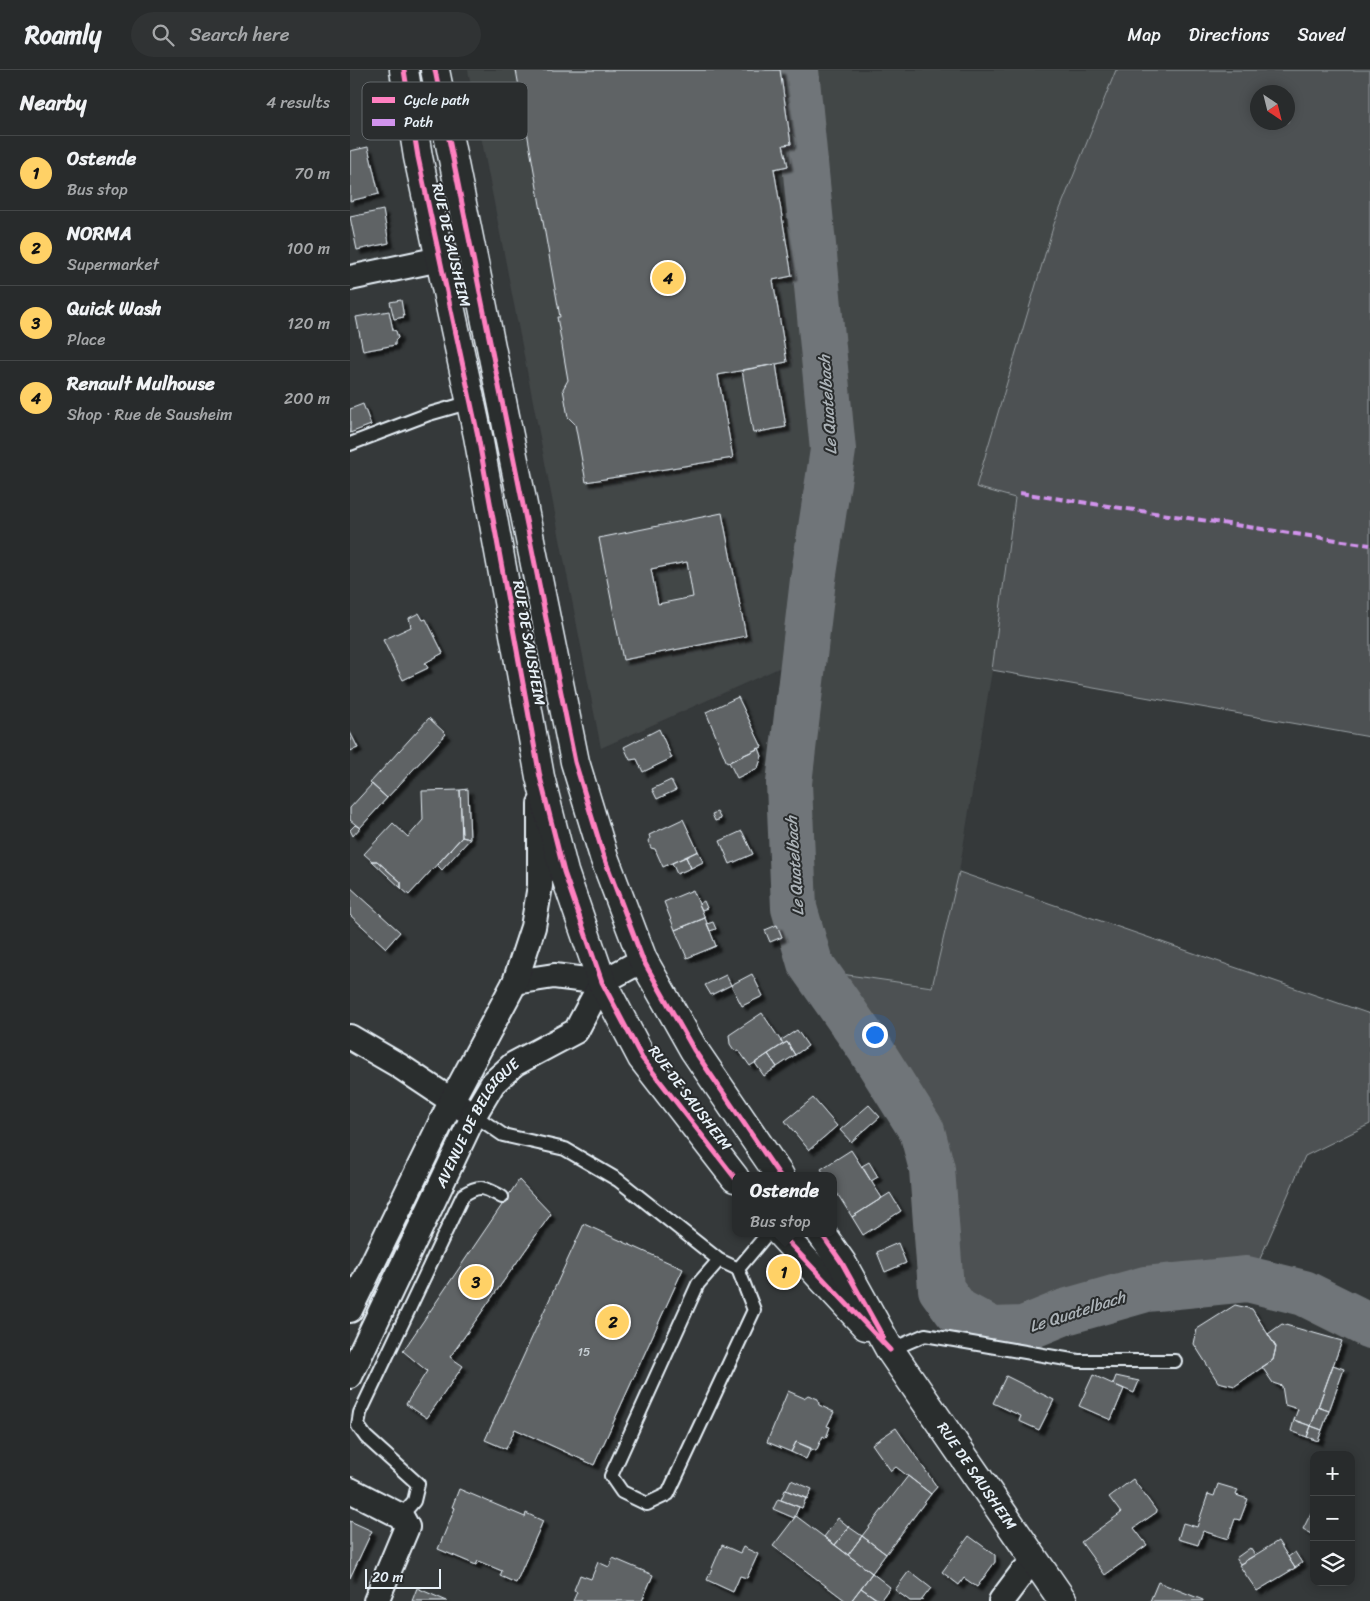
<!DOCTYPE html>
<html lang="en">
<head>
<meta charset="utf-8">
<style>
	:root { --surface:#282b2c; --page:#303334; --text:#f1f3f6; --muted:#a5a7a9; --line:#444748; --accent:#ffd166 }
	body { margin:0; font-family:Sriracha,sans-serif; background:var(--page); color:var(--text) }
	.controls { position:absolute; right:15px; bottom:15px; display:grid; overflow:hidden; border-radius:10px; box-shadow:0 2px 12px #0003 }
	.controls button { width:45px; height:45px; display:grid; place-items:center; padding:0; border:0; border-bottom:1px solid var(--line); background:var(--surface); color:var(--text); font:25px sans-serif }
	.compass { position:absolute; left:900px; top:15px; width:45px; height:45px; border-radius:50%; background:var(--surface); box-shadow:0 2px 12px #0003; rotate:145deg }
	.scale { position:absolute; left:15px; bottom:12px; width:76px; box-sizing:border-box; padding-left:5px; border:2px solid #e8f1f8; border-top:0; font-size:14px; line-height:18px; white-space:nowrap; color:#e8f1f8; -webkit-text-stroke:4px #2a2d2e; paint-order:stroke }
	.you { position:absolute; left:524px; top:964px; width:18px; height:18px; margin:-12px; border:4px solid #fff; border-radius:50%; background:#1a73e8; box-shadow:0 0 0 8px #1a73e833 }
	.badge { display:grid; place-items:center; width:32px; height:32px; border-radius:50%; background:var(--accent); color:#111; font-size:16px; font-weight:700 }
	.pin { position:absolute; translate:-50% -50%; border:2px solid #fff; box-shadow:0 1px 5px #0006 }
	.popup { position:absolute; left:382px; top:1102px; width:105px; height:65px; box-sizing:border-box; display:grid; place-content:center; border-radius:10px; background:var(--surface); filter:drop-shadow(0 1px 4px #0005); font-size:16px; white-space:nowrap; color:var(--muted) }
	.popup b { font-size:19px; color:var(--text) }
	.popup::after { content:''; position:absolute; left:50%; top:100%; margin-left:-10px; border:10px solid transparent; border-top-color:var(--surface) }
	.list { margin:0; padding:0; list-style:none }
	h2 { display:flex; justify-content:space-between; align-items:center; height:65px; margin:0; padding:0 20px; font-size:21px }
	h2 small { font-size:16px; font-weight:400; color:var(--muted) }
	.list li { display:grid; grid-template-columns:32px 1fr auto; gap:15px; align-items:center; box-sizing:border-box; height:75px; padding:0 20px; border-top:1px solid var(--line) }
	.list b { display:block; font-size:19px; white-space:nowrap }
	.list p { margin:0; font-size:16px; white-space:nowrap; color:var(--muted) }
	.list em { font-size:16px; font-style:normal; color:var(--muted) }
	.icon { flex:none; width:28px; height:28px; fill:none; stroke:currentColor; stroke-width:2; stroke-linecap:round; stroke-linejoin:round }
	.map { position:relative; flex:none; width:1020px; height:1531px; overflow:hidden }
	header { display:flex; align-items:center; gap:30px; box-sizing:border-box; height:70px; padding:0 25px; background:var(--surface); border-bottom:1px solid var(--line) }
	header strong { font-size:24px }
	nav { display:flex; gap:28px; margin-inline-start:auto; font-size:18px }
	.search { width:350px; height:45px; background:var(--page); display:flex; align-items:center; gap:12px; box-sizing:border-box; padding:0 18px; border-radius:28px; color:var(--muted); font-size:19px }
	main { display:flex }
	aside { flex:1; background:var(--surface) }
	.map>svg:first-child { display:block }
	.built { fill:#424647 }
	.grass { fill:#4d5152; stroke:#9aa1a5; fill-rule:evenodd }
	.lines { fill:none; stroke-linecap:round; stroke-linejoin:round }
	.river { stroke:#707579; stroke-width:46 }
	.building { fill:#5f6365; stroke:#e8f1f8; fill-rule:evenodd; filter:url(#shadow) }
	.service-casing { stroke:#e8f1f8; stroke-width:16 }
	.minor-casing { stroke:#e8f1f8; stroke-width:28 }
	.secondary-casing { stroke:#e8f1f8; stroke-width:31 }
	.service { stroke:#2a2d2e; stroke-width:12 }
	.minor { stroke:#2a2d2e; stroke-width:24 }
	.secondary { stroke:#2a2d2e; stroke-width:28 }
	.quiet { stroke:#d193ec; stroke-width:4; stroke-dasharray:8 4; stroke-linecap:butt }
	.cycleway-casing { stroke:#2a2d2e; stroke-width:8 }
	.cycleway { stroke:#ff80c0; stroke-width:5 }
	.labels { text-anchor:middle; stroke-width:4; stroke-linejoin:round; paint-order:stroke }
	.number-label { font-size:12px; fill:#c6ced3 }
	.street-label { font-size:15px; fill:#e8f1f8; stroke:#2a2d2e }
	.water-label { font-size:16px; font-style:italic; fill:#acb3b8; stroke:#2a2d2e }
	.key { fill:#2a2d2e; stroke:#63686b; stroke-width:1 }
	.key-label { font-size:14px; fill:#e8f1f8 }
</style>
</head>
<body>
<header>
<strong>Roamly</strong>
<div class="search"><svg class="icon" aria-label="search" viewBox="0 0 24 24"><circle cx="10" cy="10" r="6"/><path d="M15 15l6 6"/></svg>Search here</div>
<nav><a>Map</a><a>Directions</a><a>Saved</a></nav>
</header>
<main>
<aside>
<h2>Nearby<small>4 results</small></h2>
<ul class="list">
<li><span class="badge">1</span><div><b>Ostende</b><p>Bus stop</p></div><em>70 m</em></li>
<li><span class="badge">2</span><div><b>NORMA</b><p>Supermarket</p></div><em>100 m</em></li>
<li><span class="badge">3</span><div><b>Quick Wash</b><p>Place</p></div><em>120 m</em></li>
<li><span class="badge">4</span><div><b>Renault Mulhouse</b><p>Shop · Rue de Sausheim</p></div><em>200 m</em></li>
</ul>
</aside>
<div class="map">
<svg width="1020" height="1531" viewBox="0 0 1020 1531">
	<defs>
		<filter id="shadow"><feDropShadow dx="4.5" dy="4.5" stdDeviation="1" flood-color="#0009"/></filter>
	</defs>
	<rect width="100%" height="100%" fill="#35393a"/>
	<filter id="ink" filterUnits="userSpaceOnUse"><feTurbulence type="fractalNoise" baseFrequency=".02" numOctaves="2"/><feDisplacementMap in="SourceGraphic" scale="10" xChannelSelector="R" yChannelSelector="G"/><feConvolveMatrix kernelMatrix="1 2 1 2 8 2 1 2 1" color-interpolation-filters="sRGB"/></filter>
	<g filter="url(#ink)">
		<path class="built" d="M118,0H766L704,154L626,417L665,428L642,600L609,802L583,917L470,901L440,593L251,678Z"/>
		<path class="grass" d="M766,0H1020V667L642,600L665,428L626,417L704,154ZM908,22H938V52H908Z
			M609,802L1020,944V1054L955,1086L906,1198L794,1211L651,1243L602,1213L586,1058L470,901L582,917Z"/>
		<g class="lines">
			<path class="river" d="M446,0L483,380L463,510L439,713L444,838L460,893L519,977L572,1061L582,1099L591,1219L607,1241L642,1260L673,1259L715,1242L796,1219L897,1209L954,1223L1020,1256"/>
		</g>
		<path class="building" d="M166,0H430L441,74L433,75L438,96L424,99L442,206L423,210L437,292L368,305L383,388L236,412L225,354L218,347L213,319L218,310L207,247H210Z
			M18,77L29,124L0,131V81Z
			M33,140L39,173L7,180L0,147Z
			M51,230L54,247L44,249L40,232Z
			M39,241L43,260L46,261L48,268L45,271V275L13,281L6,247Z
			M426,294L436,357L403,363L392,300Z
			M13,334L21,355L0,363V339Z
			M372,443L396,566L273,590L249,468ZM337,492L343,527L308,534L301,499Z
			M69,543L73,550L76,549L93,583L75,593L78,598L53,610L33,570L61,557L59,548Z
			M388,627L412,677L377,693L356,642Z
			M79,648L96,664L37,728L20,713Z
			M309,659L322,688L293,702L287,689L280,690L274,677Z
			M0,662L8,678L0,681Z
			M409,678L412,686L408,698L387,708L379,692Z
			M321,710L326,720L307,729L302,719Z
			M22,714L37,728L10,758L0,750V738Z
			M118,719L119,745L120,769L112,767L110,720Z
			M110,720L112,767L59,825L51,818V812L27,791H22L14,784L43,753L58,767L73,750L72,721Z
			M367,742L371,749L365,751L362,744Z
			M333,749L348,781L313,797L305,779L301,778L298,771L300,768L299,765Z
			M5,755L10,758L3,766L0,760Z
			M392,761L403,784L380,794L370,771Z
			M112,767L120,769L92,800L87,795Z
			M348,781L353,792L341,798L336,787Z
			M336,787L341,798L327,804L322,793Z
			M22,791H27L51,812V818Z
			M0,817L50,862L36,878L0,845Z
			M343,820L355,848L325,860L314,832Z
			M354,831L357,838L352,840L349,834Z
			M355,848L366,876L337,888L325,860Z
			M363,852L366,859L360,861L357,854Z
			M427,855L432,867L420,872L415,860Z
			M402,904L413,926L392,936L381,915Z
			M376,905L381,915L361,925L355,915Z
			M412,943L433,974L400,996L390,982L384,980L380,974L379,965Z
			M447,960L458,976L445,985L437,972L433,974L430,971Z
			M437,972L445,985L427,997L418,984Z
			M418,984L427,997L414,1006L405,993Z
			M463,1028L487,1056L459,1080L435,1051Z
			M519,1035L530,1047L501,1072L490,1060Z
			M501,1080L532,1128L502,1147L483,1117V1106H475L471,1099Z
			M519,1092L528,1107L521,1111L512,1096Z
			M169,1110L201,1144L100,1287L113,1296L77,1348L56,1334L77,1301L53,1281Z
			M540,1123L551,1141L513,1165L502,1147Z
			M234,1154L333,1199L244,1395L165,1359L156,1379L135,1370Z
			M548,1173L556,1193L535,1202L527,1182Z
			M885,1235L902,1239L926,1277L923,1290L885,1316L868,1312L844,1274L847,1259Z
			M932,1254L992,1271L961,1356L944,1350L948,1339L935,1335L932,1316L923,1313L912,1297L923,1290L926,1277L918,1264Z
			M983,1295L994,1299L979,1341L968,1337Z
			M743,1305L774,1319L761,1350L729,1336Z
			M656,1306L704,1330L689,1360L669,1351L671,1346L643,1333Z
			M766,1306L789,1311L784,1323L763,1314Z
			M438,1321L454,1328L458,1325L468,1329L469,1335L484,1342L477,1356L480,1357L476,1368L473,1366L466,1381L446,1372L441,1382L417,1372Z
			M968,1337L979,1341L972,1360L961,1356Z
			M944,1350L961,1356L957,1367L941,1361Z
			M961,1356L972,1360L968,1371L957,1367Z
			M546,1358L587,1417L581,1424L546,1397L541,1401L522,1374Z
			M446,1372L461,1378L456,1389L441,1382Z
			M558,1406L581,1424L536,1484L512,1466Z
			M783,1409L807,1442L784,1458L797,1475L755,1505L731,1472L771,1443L759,1427Z
			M441,1410L462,1419L457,1429L436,1420Z
			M868,1414L888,1420L886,1425L898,1429L890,1450L885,1449L878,1469L853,1461L848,1475L828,1469L833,1453L847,1457L858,1424L864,1426Z
			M109,1419L175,1447L176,1443L193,1451L166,1513L150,1506L152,1501L128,1491L126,1495L88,1479L105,1438L102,1437Z
			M435,1420L456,1428L452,1438L431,1430Z
			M428,1429L449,1437L444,1448L423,1439Z
			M964,1437V1465L953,1459Z
			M446,1446L522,1503L501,1531H496L423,1476Z
			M488,1448L499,1457L485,1475L474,1467Z
			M0,1451L22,1461L0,1508Z
			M499,1457L512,1466L498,1485L485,1475Z
			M512,1466L536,1484L522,1503L498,1485Z
			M619,1466L645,1485V1492L627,1517L614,1508L609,1515L592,1502Z
			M928,1471L945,1498L907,1521L889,1495Z
			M372,1475L390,1483L393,1477L408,1484L397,1508L390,1506L383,1522L357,1510Z
			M900,1478L905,1485L890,1494L886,1488Z
			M945,1482L952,1493L945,1498L938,1487Z
			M263,1488L303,1505L292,1531H223L227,1522L224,1520L230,1505L241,1509L248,1492L259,1497Z
			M559,1501L581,1518L571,1531H560L545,1520Z
			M522,1503L540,1517L530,1531L511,1518Z
			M808,1512L853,1530V1531H800Z
			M67,1518L97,1531H62Z
			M511,1518L529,1531H501Z"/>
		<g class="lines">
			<defs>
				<path id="service" d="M0,374L79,344L121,332
					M124,1045L153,1065L215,1079L268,1110L369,1190L388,1199L418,1163
					M369,1190L348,1214L261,1406L272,1422L297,1434L318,1424L404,1240L388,1199
					M540,1280L575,1265L728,1291H825
					M51,1446L64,1431L68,1414L16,1367L8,1356L10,1343L113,1125C131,1113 135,1118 152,1127"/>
				<g id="minor">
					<path d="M0,208L90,189"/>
					<path d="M165,912L204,906L252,912"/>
					<path d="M252,912L293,890"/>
					<path d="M0,967L48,995L114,1039"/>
					<path d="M0,1240L102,1030L165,912L183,857L190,816V734"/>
					<path id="s1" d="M0,1306L124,1045L143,1013L164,994L226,961L252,912"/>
					<path d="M0,1420L51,1446L57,1457L26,1531"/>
					<path d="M651,1531L672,1503L685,1491"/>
				</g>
				<g id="secondary">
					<path d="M54,0L68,87L128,366L190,707L214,802L252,912L292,988L385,1108"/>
					<path d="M85,0L225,692L254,787L293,890L344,980L430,1106"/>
					<path d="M430,1163L516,1256"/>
					<path id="s2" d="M471,1163L492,1193L540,1280L713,1531"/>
				</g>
			</defs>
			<use href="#service" class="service-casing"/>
			<use href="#minor" class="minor-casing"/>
			<use href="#secondary" class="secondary-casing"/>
			<use href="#service" class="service"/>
			<use href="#minor" class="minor"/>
			<use href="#secondary" class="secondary"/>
			<path class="quiet" d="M670,423L1020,475"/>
			<defs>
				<path id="cycleway" d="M54,0L68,87L128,366L190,707L214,802L252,912L292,988L385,1108
					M85,0L225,692L254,787L293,890L344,980L430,1106
					M430,1163L540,1280
					M471,1163L492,1193L533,1267"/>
			</defs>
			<use href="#cycleway" class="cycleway-casing"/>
			<use href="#cycleway" class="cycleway"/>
		</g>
	</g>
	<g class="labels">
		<g class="number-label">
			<text x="234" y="1286">15</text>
		</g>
		<g class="street-label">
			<text transform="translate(101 175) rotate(77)" y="5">RUE DE SAUSHEIM</text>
			<text transform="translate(179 573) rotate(80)" y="5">RUE DE SAUSHEIM</text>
			<text transform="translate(340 1028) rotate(53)" y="5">RUE DE SAUSHEIM</text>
			<text dy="5" stroke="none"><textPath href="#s1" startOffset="284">AVENUE DE BELGIQUE</textPath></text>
			<text dy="5" stroke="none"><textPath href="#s2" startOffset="289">RUE DE SAUSHEIM</textPath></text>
		</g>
		<g class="water-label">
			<text transform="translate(477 335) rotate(-94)" y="6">Le Quatelbach</text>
			<text transform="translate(444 796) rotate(-94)" y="6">Le Quatelbach</text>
			<text transform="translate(727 1241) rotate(-18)" y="6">Le Quatelbach</text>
		</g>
	</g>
	<rect x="12" y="12" width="166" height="58" rx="8" class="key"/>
	<rect x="22" y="27" width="23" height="6" fill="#ff80c0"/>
	<rect x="22" y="49" width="23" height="7" fill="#d193ec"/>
	<g class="key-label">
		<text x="54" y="35">Cycle path</text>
		<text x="54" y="57">Path</text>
	</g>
</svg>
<div class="controls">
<button>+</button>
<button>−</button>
<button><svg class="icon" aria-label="layers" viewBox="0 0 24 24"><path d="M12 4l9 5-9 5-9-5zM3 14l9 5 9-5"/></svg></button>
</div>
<svg class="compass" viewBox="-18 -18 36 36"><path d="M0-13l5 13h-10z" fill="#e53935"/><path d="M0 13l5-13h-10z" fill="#a5a7a9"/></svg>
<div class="scale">20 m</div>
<div class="you"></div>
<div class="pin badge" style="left:434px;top:1202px">1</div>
<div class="popup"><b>Ostende</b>Bus stop</div>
<div class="pin badge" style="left:263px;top:1252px">2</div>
<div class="pin badge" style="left:126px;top:1212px">3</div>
<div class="pin badge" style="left:318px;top:208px">4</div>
</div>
</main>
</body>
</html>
